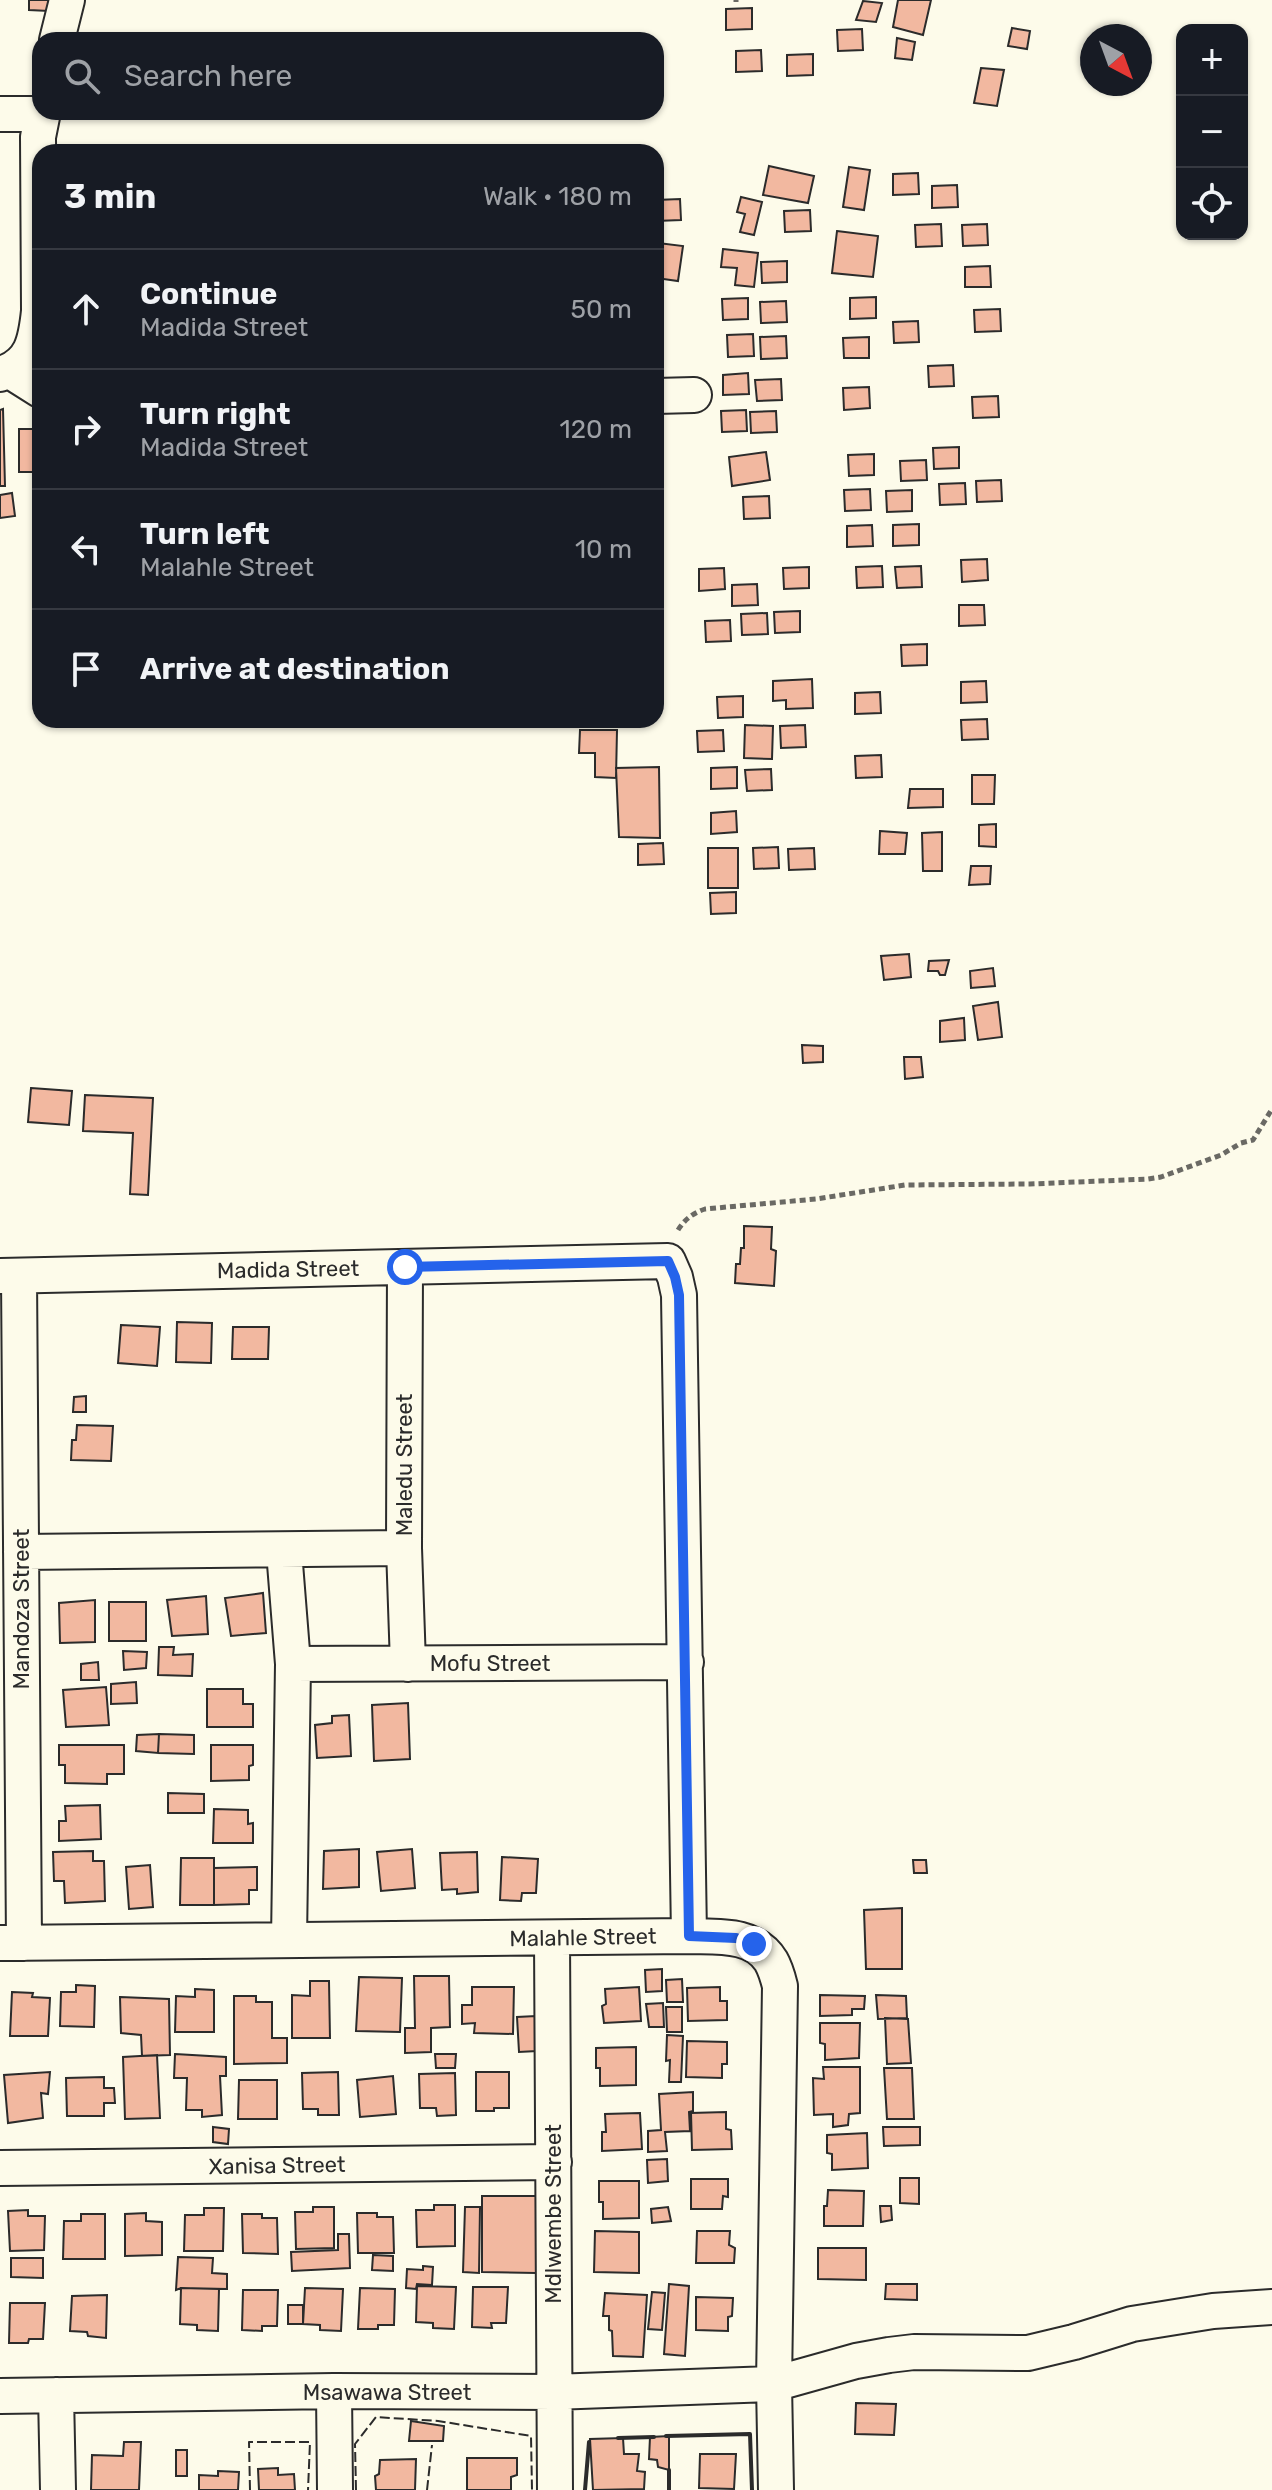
<!DOCTYPE html>
<html lang="en">
<head>
<meta charset="utf-8">
<style>
	:root { --surface:#171b24; --page:#242831; --text:#f1f3f6; --muted:#9ea1a6; --line:#363941 }
	body { margin:0; font-family:Rubik,sans-serif; background:var(--page); color:var(--text) }
	.controls { position:absolute; right:24px; top:24px; display:grid; overflow:hidden; border-radius:16px; box-shadow:0 2px 6px #0004 }
	.controls button { width:72px; height:72px; display:grid; place-items:center; padding:0; border:0; border-bottom:2px solid var(--line); background:var(--surface); color:var(--text); font:40px sans-serif }
	.compass { position:absolute; left:1080px; top:24px; width:72px; height:72px; border-radius:50%; background:var(--surface); box-shadow:0 2px 6px #0004; rotate:139deg }
	.stop { position:absolute; width:24px; height:24px; margin:-18px; border:6px solid #2563eb; border-radius:50%; background:#fff }
	.stop.end { background:#2563eb; border-color:#fff; box-shadow:0 2px 8px #0008 }
	.list { margin:0; padding:0; list-style:none }
	h2 { display:flex; justify-content:space-between; align-items:center; height:104px; margin:0; padding:0 32px; font-size:34px }
	h2 small { font-size:26px; font-weight:400; color:var(--muted) }
	.list li { display:grid; grid-template-columns:52px 1fr auto; gap:24px; align-items:center; box-sizing:border-box; height:120px; padding:0 32px; border-top:2px solid var(--line) }
	.list b { display:block; font-size:30px; white-space:nowrap }
	.list p { margin:0; font-size:26px; white-space:nowrap; color:var(--muted) }
	.list em { font-size:26px; font-style:normal; color:var(--muted) }
	.icon { flex:none; width:44px; height:44px; fill:none; stroke:currentColor; stroke-width:2; stroke-linecap:round; stroke-linejoin:round }
	.map { position:relative; flex:none; width:1272px; height:2490px; overflow:hidden }
	.search { position:absolute; background:var(--surface); box-shadow:0 2px 6px #0004; left:32px; top:32px; width:632px; height:88px; display:flex; align-items:center; gap:20px; box-sizing:border-box; padding:0 28px; border-radius:24px; color:var(--muted); font-size:30px }
	.panel { position:absolute; background:var(--surface); box-shadow:0 2px 6px #0004; left:32px; top:144px; width:632px; height:584px; border-radius:24px }
	.map>svg:first-child { display:block }
	.building { fill:#f2b8a0; stroke:#2b2b2b; stroke-width:2 }
	.lines { fill:none; stroke-linecap:round; stroke-linejoin:round }
	.minor-casing { stroke:#2b2b2b; stroke-width:38 }
	.path { stroke:#6a6964; stroke-width:5; stroke-dasharray:6 4; stroke-linecap:butt }
	.minor { stroke:#fdfbea; stroke-width:34 }
	.fence { stroke:#2b2b2b; stroke-width:2; stroke-dasharray:10 4; stroke-linecap:butt }
	.wall { stroke:#2b2b2b; stroke-width:4 }
	.route { stroke:#2563eb; stroke-width:10 }
	.labels { text-anchor:middle; stroke-width:6; stroke-linejoin:round; paint-order:stroke }
	.street-label { font-size:22px; fill:#2b2b2b; stroke:#fdfbea }
</style>
</head>
<body>
<div class="map">
<svg width="1272" height="2490" viewBox="0 0 1272 2490">
	<rect width="100%" height="100%" fill="#fdfbea"/>
	<path class="building" d="M29,0H50L49,11L29,10Z
		M898,0H931L923,35L893,27Z
		M863,1L882,3L876,22L856,20Z
		M752,8V29L726,30V9Z
		M1012,28L1030,31L1027,49L1008,46Z
		M862,29L863,50L838,51L837,30Z
		M897,38L915,42L912,60L895,58Z
		M761,50L762,71L736,72V51Z
		M813,54V75L787,76V55Z
		M981,68L1004,70L997,106L974,103Z
		M769,166L814,176L808,203L763,195Z
		M849,167L870,170L864,210L843,207Z
		M918,173L919,194L893,195V174Z
		M957,185L958,207L932,208V186Z
		M741,197L762,202L754,235L740,232L745,214L737,212Z
		M680,199L681,220L656,221V200Z
		M810,210L811,231L785,232L784,211Z
		M941,224L942,246L916,247L915,225Z
		M987,224L988,245L963,246L962,225Z
		M837,231L878,236L873,277L832,273Z
		M658,243L683,246L678,281L656,278Z
		M723,249L758,253L754,287L735,285L737,268L721,267Z
		M787,261V282L762,283L761,262Z
		M990,266L991,287H965V267Z
		M876,297V318L850,319V298Z
		M748,298V319L723,320L722,299Z
		M786,301L787,322L761,323L760,302Z
		M1000,309L1001,331L975,332L974,310Z
		M918,321L919,342L894,343L893,322Z
		M753,334L754,356L728,357L727,335Z
		M786,336L787,358L761,359L760,337Z
		M869,337V358H844L843,338Z
		M953,365L954,386L929,387L928,366Z
		M748,373L749,394L723,395V375Z
		M781,379L782,400L757,401L755,380Z
		M869,387L870,408L844,410L843,388Z
		M998,396L999,417L973,418L972,397Z
		M3,409L5,486H0V410Z
		M746,410L747,431L722,432L721,411Z
		M776,411L777,432L751,433L750,412Z
		M19,429H39L40,472H19Z
		M959,447V468L934,469L933,448Z
		M766,452L770,480L732,486L729,457Z
		M874,454V475L849,476L848,455Z
		M926,460L927,480L901,481L900,461Z
		M1001,480L1002,501L977,502L976,481Z
		M965,483L966,504L940,505L939,484Z
		M870,489L871,510L845,511L844,490Z
		M912,490V511L887,512L886,491Z
		M12,493L15,516L0,518V495Z
		M769,496L770,518L744,519L743,497Z
		M919,524V545L893,546V525Z
		M872,525L873,546L847,547V526Z
		M987,559L988,580L962,582L961,560Z
		M882,566L883,587L857,588L856,567Z
		M921,566L922,587L897,588L895,567Z
		M809,567V588L784,589L783,568Z
		M724,568L725,589L699,591V569Z
		M757,584L758,605L732,606V585Z
		M959,605H984L985,625L959,626Z
		M800,611V632L775,633L774,612Z
		M767,613L768,634L742,635L741,614Z
		M730,620L731,641L706,642L705,621Z
		M927,644V665L902,666L901,645Z
		M812,679L813,708L786,709V700L773,701V681Z
		M986,681L987,702L961,703V682Z
		M880,692L881,713L855,714V693Z
		M743,696V717L718,718L717,697Z
		M987,719L988,739L962,740L961,720Z
		M745,725L773,726L772,759L744,758Z
		M805,725L806,747L781,748L780,726Z
		M580,730H617L616,778L595,777V753H579Z
		M723,730L724,751L698,752L697,731Z
		M881,755L882,777L856,778L855,756Z
		M659,767L660,838L619,837L616,768Z
		M737,767V788L711,789V768Z
		M771,769L772,790L747,791L745,770Z
		M972,775H995L994,804H972Z
		M910,789H943V807L908,808Z
		M736,811L737,832L711,834V813Z
		M996,824V847L979,846V825Z
		M880,831L907,833L905,854H879Z
		M942,832V871H923L922,833Z
		M663,843L664,864L638,865V844Z
		M778,847L779,868L754,869L753,848Z
		M708,848H738V888H708Z
		M814,848L815,869L789,870L788,849Z
		M971,866H991L990,884L969,885Z
		M736,892V913L711,914L710,893Z
		M909,954L911,977L884,980L881,956Z
		M949,960L945,975H940L938,971H928L929,961Z
		M993,968L995,986L971,988L970,971Z
		M998,1002L1002,1037L978,1040L973,1006Z
		M964,1018L965,1040L940,1042V1021Z
		M802,1045L823,1046V1062L803,1063Z
		M904,1057H921L923,1077L905,1079Z
		M31,1088L72,1091L69,1125L28,1122Z
		M85,1095L153,1098L148,1195L130,1194L133,1133L83,1131Z
		M744,1226L772,1227L771,1249L776,1251L774,1286L735,1283L736,1264H740L741,1248H744Z
		M177,1322L212,1323L211,1363L176,1362Z
		M121,1325L160,1327L157,1366L118,1363Z
		M233,1327H269L268,1359H232Z
		M86,1396V1412H73L74,1397Z
		M77,1425L113,1426L111,1461L71,1460L72,1440H76Z
		M263,1593L266,1633L231,1636L225,1598Z
		M206,1596L208,1634L172,1636L167,1600Z
		M95,1600V1642L60,1643L59,1603Z
		M109,1602H146V1641H109Z
		M159,1647H174L173,1655L193,1654L192,1676L158,1675Z
		M123,1651L147,1652L146,1668L124,1670Z
		M98,1662L99,1680H81V1664Z
		M136,1682L137,1703L111,1704V1684Z
		M106,1687L109,1725L66,1727L63,1690Z
		M207,1689H243V1704H253V1727H207Z
		M408,1703L410,1759L374,1761L372,1705Z
		M349,1715L351,1756L317,1758L315,1725L332,1723V1716Z
		M159,1734L158,1753L136,1751L137,1735Z
		M159,1734L194,1735V1754L158,1753Z
		M59,1745H124V1774H107V1784L65,1783V1765H59Z
		M211,1745H253V1765L249,1766V1780L211,1781Z
		M168,1793L204,1794V1813H168Z
		M100,1805L101,1839L59,1841V1821H66L65,1806Z
		M214,1809L248,1810V1824L253,1823V1843H213Z
		M359,1849V1887L323,1889L324,1851Z
		M412,1849L415,1888L381,1891L377,1852Z
		M93,1851V1861H104L105,1901L65,1903L64,1881H54L53,1852Z
		M477,1852L478,1892L457,1894V1889L442,1890L440,1853Z
		M502,1857L538,1859L536,1893H522L521,1901L500,1900Z
		M181,1858H214V1905H180Z
		M913,1860H926L927,1873H914Z
		M150,1865L153,1907L129,1909L126,1867Z
		M257,1867V1890H249V1904L214,1905V1868Z
		M902,1908V1969H866L864,1910Z
		M662,1969V1991L646,1992L645,1970Z
		M414,1976H449L450,2027L431,2028V2052L405,2053V2028H415Z
		M359,1977L402,1978L400,2032L356,2031Z
		M682,1979L683,2002H667L666,1980Z
		M310,1981H329L330,2038H292V1995L310,1996Z
		M76,1985L95,1986L94,2027L60,2026L61,1992H76Z
		M472,1987H514L513,2034L474,2033L475,2023L462,2024V2005H472Z
		M639,1987L641,2021L604,2023L602,2006L606,2004L605,1989Z
		M720,1987V2001H727V2020L688,2021L687,1988Z
		M195,1989L214,1990V2032H175L176,1996L195,1997Z
		M12,1992L33,1993L32,1997L50,1998L48,2036H10Z
		M820,1995L865,1996L864,2009H852V2015L820,2016Z
		M876,1995L906,1996L907,2018L878,2019Z
		M234,1996H256V2002H272V2038H287V2063L234,2064Z
		M120,1997L169,1999L170,2055L142,2056L141,2035L121,2033Z
		M663,2003L664,2027H649L646,2004Z
		M666,2007H682V2032H667Z
		M536,2016L537,2051L519,2052L517,2017Z
		M885,2018L908,2019L911,2063L887,2064Z
		M820,2023H860L859,2058L825,2060V2044L820,2043Z
		M667,2035L683,2036L681,2082H669L670,2060L666,2061Z
		M687,2041L727,2042V2064H722V2078L686,2077Z
		M636,2047V2085L600,2086V2068H596V2048Z
		M175,2054L226,2057V2076H220L222,2115L202,2117V2110H186L187,2078H174Z
		M435,2054H456L455,2068H436Z
		M157,2055L160,2118L125,2119L123,2057Z
		M823,2067H860V2113L849,2114L848,2125L833,2127V2114L814,2115L813,2078L824,2079Z
		M884,2068H912L914,2119H887Z
		M50,2072L48,2094L41,2093L43,2118L8,2123L4,2075Z
		M338,2072L339,2115H318V2109H303L302,2073Z
		M476,2072H509V2108H494V2111H476Z
		M455,2073L456,2115L437,2116L436,2108H420L419,2074Z
		M393,2076L396,2114L360,2117L357,2080Z
		M104,2077V2088H114L115,2103H104V2116H67L66,2078Z
		M239,2080H277V2119H238Z
		M693,2092V2111L689,2112L690,2131L665,2132L667,2151L648,2152V2131L661,2130L659,2094Z
		M726,2112V2129L731,2130L732,2149L692,2150L691,2113Z
		M640,2113L642,2149L602,2151V2132H606L605,2114Z
		M213,2127L229,2129L228,2144L213,2142Z
		M883,2127H920V2145L884,2146Z
		M867,2133L868,2168L832,2170V2154L827,2153V2135Z
		M667,2159L668,2181L648,2183L647,2160Z
		M900,2178H919V2204L900,2203Z
		M691,2179H728V2197L723,2196L722,2209H691Z
		M599,2181H639V2218L603,2219V2202H599Z
		M828,2190L864,2191L863,2226H824V2206H827Z
		M482,2196H536V2273L482,2272Z
		M434,2205H455V2246L417,2247L416,2210H434Z
		M880,2206H891L892,2220L881,2222Z
		M313,2207H334V2248L296,2249L295,2212H313Z
		M465,2207H480L479,2273L463,2272Z
		M668,2207L671,2221L652,2223L651,2209Z
		M204,2208H224L223,2251H184L185,2215H204Z
		M28,2210V2216H45L44,2250L10,2251L8,2211Z
		M146,2213V2221L162,2222V2255L125,2256V2214Z
		M357,2213H377V2217H393L394,2253H358Z
		M81,2214H105V2259H63L64,2221H81Z
		M242,2214H262V2218H277L278,2254L243,2253Z
		M595,2231L639,2232V2273L594,2272Z
		M697,2231H730L729,2245L735,2248L734,2263H696Z
		M338,2234H349L350,2268L292,2271L291,2252L338,2250Z
		M818,2248H866V2280L818,2279Z
		M373,2255L393,2256V2271L372,2270Z
		M178,2257L213,2258L212,2273L227,2274V2289L181,2288L176,2290Z
		M11,2258H43V2278L11,2277Z
		M423,2266L433,2267L432,2285L417,2284L416,2289L406,2288L407,2269L423,2270Z
		M669,2284L689,2286L685,2356L664,2354Z
		M886,2284H917V2300L885,2299Z
		M417,2286L456,2287L454,2329L433,2328V2323L416,2322Z
		M473,2287H508L506,2323H491L492,2328L472,2327Z
		M181,2288L219,2289L218,2331L197,2330V2325L180,2324Z
		M305,2288L343,2289L341,2331L320,2330V2325L303,2324Z
		M360,2288L395,2289L394,2325H378V2329H358Z
		M243,2290H278L277,2326H262V2331L242,2330Z
		M652,2292L665,2293L662,2330L648,2329Z
		M605,2293L647,2295L643,2357L613,2356L612,2331L609,2330V2316H603Z
		M107,2295L106,2338L88,2336L87,2332L70,2331L72,2296Z
		M696,2297L733,2298L732,2316L728,2317V2331L696,2330Z
		M10,2303H45L43,2339H29L28,2343H9Z
		M288,2305H303V2324H288Z
		M856,2403L896,2404L894,2435L855,2434Z
		M411,2421L444,2426L443,2441H409Z
		M669,2436V2470L658,2467L657,2460L649,2459L650,2437Z
		M623,2438L624,2454H639L637,2471L645,2472L644,2489L593,2490L590,2439Z
		M124,2442H141L139,2490H91L92,2455L123,2456Z
		M176,2450H187V2476H176Z
		M700,2454H736L734,2489L699,2488Z
		M467,2458H517V2475L511,2477V2490H467Z
		M416,2459L415,2490H376L375,2476L379,2474L380,2460Z
		M278,2468V2475L294,2474L295,2490H259L258,2469Z
		M218,2471L239,2472L238,2490H199V2475L218,2476Z"/>
	<g class="lines">
		<defs>
			<path id="minor" d="M57,40L67,0
				M0,114H42
				M10,371L40,390
				M0,374C32,365 36,340 39,311L38,137L43,112
				M656,396L694,395
				M405,1267L404,1548L408,1664
				M0,1276L668,1261L675,1277L679,1295L689,1936
				M19,1276L24,1943
				M284,1551L293,1664L289,1940
				M21,1552L404,1548
				M293,1664L686,1662
				M552,1938L555,2490
				M0,1943L689,1936C717,1937 754,1933 771,1961C775,1968 778,1978 780,1986L774,2384L776,2490
				M0,2168L554,2162
				M334,2391L335,2490
				M56,2395L58,2490
				M0,2396L334,2391L553,2392L774,2384L856,2361L889,2355L914,2352L1028,2353L1074,2342L1132,2324L1213,2311L1272,2307"/>
		</defs>
		<use href="#minor" class="minor-casing"/>
		<path class="path" d="M736,2V0
			M678,1230C685,1219 693,1213 705,1209L816,1199L905,1185L1030,1184L1148,1179L1161,1177L1221,1155L1241,1143L1253,1140L1272,1109"/>
		<use href="#minor" class="minor"/>
		<path class="fence" d="M250,2490L249,2442H310L308,2490
			M356,2490L355,2444L376,2417L438,2421L531,2436L532,2490
			M427,2490L432,2445"/>
		<path class="wall" d="M666,2436L750,2434L752,2490
			M618,2438L654,2437
			M585,2490L589,2442
			M669,2490V2470"/>
	</g>
	<g class="lines">
		<path class="route" d="M405,1267L668,1261L675,1277L679,1295L689,1936L736,1938L754,1944"/>
	</g>
	<g class="labels">
		<g class="street-label">
			<text transform="translate(288 1269) rotate(-1)" y="8">Madida Street</text>
			<text transform="translate(404 1465) rotate(-90)" y="8">Maledu Street</text>
			<text transform="translate(21 1609) rotate(-90)" y="8">Mandoza Street</text>
			<text x="490" y="1671">Mofu Street</text>
			<text transform="translate(583 1937) rotate(-1)" y="8">Malahle Street</text>
			<text transform="translate(277 2165) rotate(-1)" y="8">Xanisa Street</text>
			<text transform="translate(553 2214) rotate(-90)" y="8">Mdlwembe Street</text>
			<text x="387" y="2400">Msawawa Street</text>
		</g>
	</g>
</svg>
<div class="controls">
<button>+</button>
<button>−</button>
<button><svg class="icon" aria-label="locate" viewBox="0 0 24 24"><circle cx="12" cy="12" r="6"/><path d="M12 2v4M12 18v4M2 12h4M18 12h4"/></svg></button>
</div>
<svg class="compass" viewBox="-18 -18 36 36"><path d="M0-13l5 13h-10z" fill="#e53935"/><path d="M0 13l5-13h-10z" fill="#9ea1a6"/></svg>
<div class="stop" style="left:405px;top:1267px"></div>
<div class="stop end" style="left:754px;top:1944px"></div>
<div class="search"><svg class="icon" aria-label="search" viewBox="0 0 24 24"><circle cx="10" cy="10" r="6"/><path d="M15 15l6 6"/></svg>Search here</div>
<section class="panel">
<h2>3 min<small>Walk · 180 m</small></h2>
<ul class="list">
<li><svg class="icon" aria-label="ahead" viewBox="0 0 24 24"><path d="M12 20V5M6 11l6-6 6 6"/></svg><div><b>Continue</b><p>Madida Street</p></div><em>50 m</em></li>
<li><svg class="icon" aria-label="right" viewBox="0 0 24 24"><path d="M7 20v-9h11M14 6l5 5-5 5"/></svg><div><b>Turn right</b><p>Madida Street</p></div><em>120 m</em></li>
<li><svg class="icon" aria-label="left" viewBox="0 0 24 24"><path d="M17 20v-9H6M10 6l-5 5 5 5"/></svg><div><b>Turn left</b><p>Malahle Street</p></div><em>10 m</em></li>
<li><svg class="icon" aria-label="arrive" viewBox="0 0 24 24"><path d="M6 21V4h12l-3 4 3 4H6"/></svg><div><b>Arrive at destination</b></div></li>
</ul>
</section>
</div>
</body>
</html>
